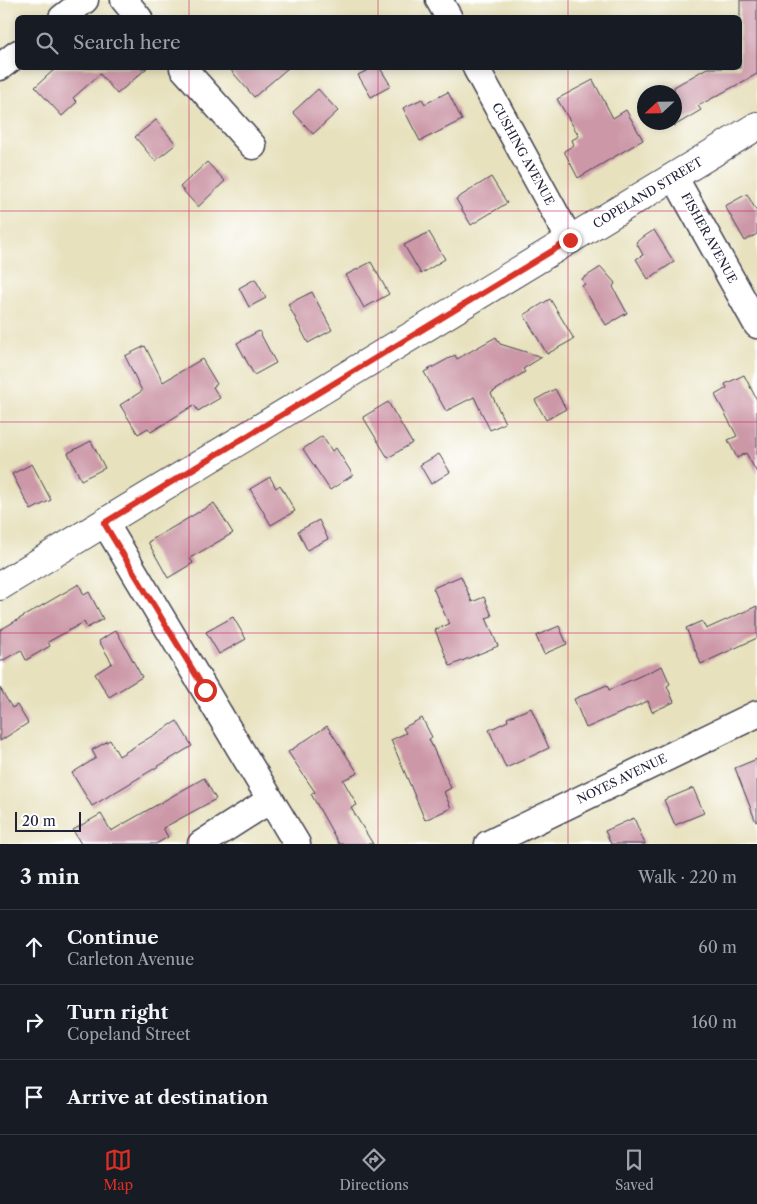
<!DOCTYPE html>
<html lang="en">
<head>
<meta charset="utf-8">
<style>
	:root { --surface:#171b24; --page:#242831; --text:#f1f3f6; --muted:#9ea1a6; --line:#363941; --accent:#d93025 }
	body { margin:0; font-family:"Libre Caslon Text",serif; background:var(--page); color:var(--text) }
	.compass { position:absolute; left:637px; top:85px; width:45px; height:45px; border-radius:50%; background:var(--surface); box-shadow:0 2px 8px #0003; rotate:248deg }
	.scale { position:absolute; left:15px; bottom:12px; width:66px; box-sizing:border-box; padding-left:5px; border:2px solid #22223b; border-top:0; font-size:14px; line-height:18px; white-space:nowrap; color:#22223b; -webkit-text-stroke:4px #fff; paint-order:stroke }
	.stop { position:absolute; width:15px; height:15px; margin:-11px; border:4px solid #d93025; border-radius:50%; background:#fff }
	.stop.end { background:#d93025; border-color:#fff; box-shadow:0 1px 5px #0008 }
	.list { margin:0; padding:0; list-style:none }
	h2 { display:flex; justify-content:space-between; align-items:center; height:65px; margin:0; padding:0 20px; font-size:21px }
	h2 small { font-size:16px; font-weight:400; color:var(--muted) }
	.list li { display:grid; grid-template-columns:32px 1fr auto; gap:15px; align-items:center; box-sizing:border-box; height:75px; padding:0 20px; border-top:1px solid var(--line) }
	.list b { display:block; font-size:19px; white-space:nowrap }
	.list p { margin:0; font-size:16px; white-space:nowrap; color:var(--muted) }
	.list em { font-size:16px; font-style:normal; color:var(--muted) }
	.icon { flex:none; width:28px; height:28px; fill:none; stroke:currentColor; stroke-width:2; stroke-linecap:round; stroke-linejoin:round }
	.map { position:relative; flex:none; width:757px; height:844px; overflow:hidden }
	.search { position:absolute; background:var(--surface); box-shadow:0 2px 8px #0003; left:15px; right:15px; top:15px; height:55px; display:flex; align-items:center; gap:12px; box-sizing:border-box; padding:0 18px; border-radius:8px; color:var(--muted); font-size:19px }
	.sheet { height:290px; background:var(--surface) }
	nav { display:flex; justify-content:space-around; align-items:center; box-sizing:border-box; height:70px; border-top:1px solid var(--line); background:var(--surface); font-size:14px; color:var(--muted) }
	nav a { display:grid; justify-items:center; gap:2px }
	nav .on { color:var(--accent) }
	.map>svg:first-child { display:block }
	.building { fill:#cc98a8 }
	.lines { fill:none; stroke-linecap:round; stroke-linejoin:round }
	.street-casing { stroke:#403f4e; stroke-width:29 }
	.secondary-casing { stroke:#403f4e; stroke-width:30 }
	.street { stroke:#fff; stroke-width:26 }
	.secondary { stroke:#fff; stroke-width:28 }
	.route { stroke:#d93025; stroke-width:6 }
	.grid { fill:none; stroke:#c2185b; stroke-width:1; stroke-opacity:0.55 }
	.labels { text-anchor:middle; stroke-width:4; stroke-linejoin:round; paint-order:stroke }
	.street-label { font-size:12px; fill:#22223b; stroke:#fff }
</style>
</head>
<body>
<div class="map">
<svg width="757" height="844" viewBox="0 0 757 844">
	<rect width="100%" height="100%" fill="#fff"/>
	<filter id="ink" filterUnits="userSpaceOnUse"><feTurbulence type="fractalNoise" baseFrequency=".02" numOctaves="2"/><feDisplacementMap in="SourceGraphic" scale="10" xChannelSelector="R" yChannelSelector="G"/><feConvolveMatrix kernelMatrix="1 2 1 2 8 2 1 2 1" color-interpolation-filters="sRGB"/></filter>
	<filter id="wash" filterUnits="userSpaceOnUse"><feTurbulence type="fractalNoise" baseFrequency=".0096" numOctaves="4" result="noise"/><feDisplacementMap in="SourceGraphic" scale="20" xChannelSelector="R" yChannelSelector="G"/><feGaussianBlur stdDeviation="1.12" result="paint"/><feColorMatrix in="noise" values="0 0 0 0 0 0 0 0 0 0 0 0 0 0 0 0 0 1.4 0 .05"/><feComposite in="paint" operator="in"/></filter>
	<g filter="url(#wash)">
		<rect width="100%" height="100%" fill="#e7e1bd"/>
		<g id="blocks">
			<path class="building" d="M740,0H757V74L698,106L701,110L674,126V87L707,68H740Z
				M56,68H147L117,94L100,74L73,98L77,102L62,116L35,87Z
				M229,68H288L254,97Z
				M372,68H380L391,86L371,97L358,75Z
				M593,80L613,118L626,110L643,140L578,178L564,151L574,145L572,140L579,136L557,99Z
				M318,89L338,111L313,134L293,112Z
				M448,92L462,120L420,141L403,108L422,99L425,104Z
				M156,120L176,144L155,161L135,137Z
				M207,162L225,181L198,207L180,187Z
				M491,177L507,203L471,225L456,199Z
				M747,194L757,212V234L745,241L725,206Z
				M654,230L674,262L648,279L636,259L643,255L636,242Z
				M429,232L445,259L421,274L404,245Z
				M371,262L389,294L364,308L346,275Z
				M601,267L615,283L613,287L627,313L606,325L582,286L585,284L582,279Z
				M255,279L266,298L249,307L239,288Z
				M312,292L332,330L308,343L288,304Z
				M550,299L574,339L547,354L524,315Z
				M259,331L276,363L254,375L237,343Z
				M496,337L500,344L542,357L523,369L525,372L491,393L505,423L490,430L474,397L446,411L424,372L455,355L457,359Z
				M145,346L163,382L202,359L217,384L213,387L220,398L198,411L194,405L151,432L148,428L138,434L120,405L142,391L125,356Z
				M744,375L757,400V473L746,453L737,458L728,440L737,436L715,395L727,388L725,384Z
				M555,389L566,409L546,420L535,400Z
				M388,402L412,443L388,458L363,417Z
				M322,436L332,451L336,448L353,475L330,490L303,449Z
				M91,441L105,468L81,480L68,453Z
				M439,454L450,472L431,484L420,465Z
				M32,464L51,500L31,510L12,474Z
				M270,477L276,488L280,485L295,511L271,525L250,489Z
				M214,503L233,533L190,558L193,563L168,578L148,542Z
				M319,520L328,539L307,550L298,531Z
				M461,576L472,602L484,597L492,616L486,618L498,646L450,666L435,630L449,624L433,588Z
				M79,584L84,595L89,592L103,619L87,628L84,622L48,642L50,646L26,660L21,650L0,662V630Z
				M757,606V638L701,664L686,628L702,621L706,629Z
				M233,617L246,639L219,654L206,632Z
				M559,626L567,644L544,654L536,636Z
				M116,630L142,677L109,697L95,674L112,663L99,641Z
				M662,666L670,684L667,686L674,702L652,712L648,701L586,728L574,699L607,685L609,690Z
				M0,688L12,708L17,705L28,723L0,741Z
				M531,708L549,748L506,768L489,730L508,721L507,718Z
				M422,718L432,737L429,739L451,788L444,792L451,808L425,820L391,740L406,733L403,728Z
				M177,721L192,746L92,806L72,773L96,758L92,750L110,740L119,756Z
				M327,726L358,773L343,780L357,805L351,808L373,844H339L311,794L315,792L288,752Z
				M757,759V822H756L735,768Z
				M204,778L216,799L163,828L168,837L156,844H81L73,830L101,814L111,831Z
				M693,788L704,813L675,825L664,800Z
				M634,818L645,844H611L605,831Z"/>
		</g>
	</g>
	<g filter="url(#ink)">
		<use href="#blocks" fill-opacity="0" stroke="#403f4e" stroke-width="1"/>
		<g class="lines">
			<defs>
				<path id="street" d="M124,0L139,18
					M439,0L449,18
					M62,18L85,0
					M0,67L18,53
					M183,68L253,146
					M476,68L570,240
					M675,178L757,325
					M105,523L297,844
					M201,844L270,800
					M488,844L757,714"/>
				<path id="secondary" d="M0,586L757,126"/>
			</defs>
			<use href="#street" class="street-casing"/>
			<use href="#secondary" class="secondary-casing"/>
			<use href="#street" class="street"/>
			<use href="#secondary" class="secondary"/>
		</g>
	</g>
	<g class="lines" filter="url(#ink)">
		<path class="route" d="M205,690L104,523L570,240"/>
	</g>
	<path class="grid" d="M189,0V18M378,0V18M568,0V18M189,68V844M378,68V844M568,68V844M0,211H757M0,422H757M0,633H757"/>
	<g class="labels">
		<g class="street-label">
			<text transform="translate(523 154) rotate(61)" y="4">CUSHING AVENUE</text>
			<text transform="translate(648 193) rotate(-31)" y="4">COPELAND STREET</text>
			<text transform="translate(709 238) rotate(61)" y="4">FISHER AVENUE</text>
			<text transform="translate(622 779) rotate(-26)" y="4">NOYES AVENUE</text>
		</g>
	</g>
</svg>
<svg class="compass" viewBox="-18 -18 36 36"><path d="M0-13l5 13h-10z" fill="#e53935"/><path d="M0 13l5-13h-10z" fill="#9ea1a6"/></svg>
<div class="scale">20 m</div>
<div class="stop" style="left:205px;top:690px"></div>
<div class="stop end" style="left:570px;top:240px"></div>
<div class="search"><svg class="icon" aria-label="search" viewBox="0 0 24 24"><circle cx="10" cy="10" r="6"/><path d="M15 15l6 6"/></svg>Search here</div>
</div>
<section class="sheet">
<h2>3 min<small>Walk · 220 m</small></h2>
<ul class="list">
<li><svg class="icon" aria-label="ahead" viewBox="0 0 24 24"><path d="M12 20V5M6 11l6-6 6 6"/></svg><div><b>Continue</b><p>Carleton Avenue</p></div><em>60 m</em></li>
<li><svg class="icon" aria-label="right" viewBox="0 0 24 24"><path d="M7 20v-9h11M14 6l5 5-5 5"/></svg><div><b>Turn right</b><p>Copeland Street</p></div><em>160 m</em></li>
<li><svg class="icon" aria-label="arrive" viewBox="0 0 24 24"><path d="M6 21V4h12l-3 4 3 4H6"/></svg><div><b>Arrive at destination</b></div></li>
</ul>
</section>
<nav>
<a class="on"><svg class="icon" aria-label="map" viewBox="0 0 24 24"><path d="M3 6l6-2 6 2 6-2v14l-6 2-6-2-6 2zM9 4v14M15 6v14"/></svg>Map</a>
<a><svg class="icon" aria-label="directions" viewBox="0 0 24 24"><path d="M12 3l9 9-9 9-9-9zM9 14v-3h6M13 9l2 2-2 2"/></svg>Directions</a>
<a><svg class="icon" aria-label="saved" viewBox="0 0 24 24"><path d="M7 4h10v16l-5-4-5 4z"/></svg>Saved</a>
</nav>
</body>
</html>
